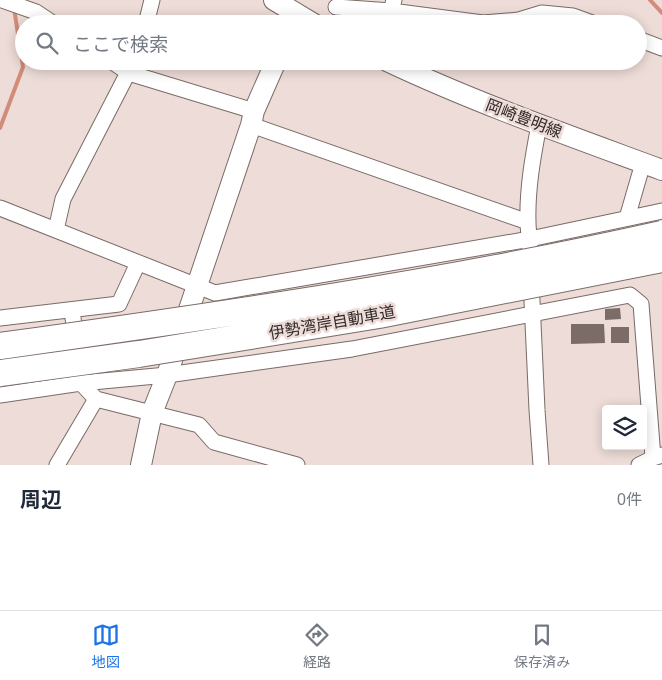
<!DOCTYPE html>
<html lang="ja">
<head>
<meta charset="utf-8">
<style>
	:root { --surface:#fff; --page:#f2f2f3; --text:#1f2937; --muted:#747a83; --line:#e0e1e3; --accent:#1a73e8 }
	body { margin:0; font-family:Arial,"Noto Sans JP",sans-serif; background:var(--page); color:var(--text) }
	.controls { position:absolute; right:15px; bottom:15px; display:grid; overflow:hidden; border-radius:5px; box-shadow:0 2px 12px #0003 }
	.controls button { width:45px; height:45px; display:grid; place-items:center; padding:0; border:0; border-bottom:1px solid var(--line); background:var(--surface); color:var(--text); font:25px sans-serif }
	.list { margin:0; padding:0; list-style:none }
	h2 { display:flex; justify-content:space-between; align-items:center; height:65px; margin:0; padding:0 20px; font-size:21px }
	h2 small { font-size:16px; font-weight:400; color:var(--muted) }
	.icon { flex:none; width:28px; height:28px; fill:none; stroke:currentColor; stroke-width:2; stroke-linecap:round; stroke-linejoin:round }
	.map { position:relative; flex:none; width:662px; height:465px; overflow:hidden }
	.search { position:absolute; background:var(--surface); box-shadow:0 2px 12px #0003; left:15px; right:15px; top:15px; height:55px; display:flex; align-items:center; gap:12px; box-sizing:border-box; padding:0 18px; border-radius:28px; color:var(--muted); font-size:19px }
	.sheet { height:145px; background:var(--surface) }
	nav { display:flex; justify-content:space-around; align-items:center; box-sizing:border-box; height:70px; border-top:1px solid var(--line); background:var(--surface); font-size:14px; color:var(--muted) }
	nav a { display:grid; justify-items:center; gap:2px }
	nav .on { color:var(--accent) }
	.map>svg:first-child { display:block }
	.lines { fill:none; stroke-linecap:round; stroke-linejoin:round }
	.stream { stroke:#d28c79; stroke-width:4 }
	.building { fill:#7b6c68 }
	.street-casing { stroke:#7a6b67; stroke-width:17 }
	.secondary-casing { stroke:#7a6b67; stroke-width:22 }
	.street { stroke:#fff; stroke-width:15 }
	.secondary { stroke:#fff; stroke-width:20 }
	.highway-bridge-casing { stroke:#7a6b67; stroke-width:28; stroke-linecap:butt }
	.highway-bridge { stroke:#fff; stroke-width:26 }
	.labels { text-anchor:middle; stroke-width:5; stroke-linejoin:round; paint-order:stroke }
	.street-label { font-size:16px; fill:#302928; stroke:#eddcd8 }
</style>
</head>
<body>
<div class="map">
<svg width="662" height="465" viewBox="0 0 662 465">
	<rect width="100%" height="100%" fill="#eddcd8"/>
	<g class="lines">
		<path class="stream" d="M650,0L662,13
			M0,128L23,67L14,8"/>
	</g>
	<path class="building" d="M620,308L621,319L605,320V309Z
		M571,324H604L605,343L571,344Z
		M611,327H629V343H611Z"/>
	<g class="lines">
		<defs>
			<path id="street" d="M2,0L36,12L54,24
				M336,7L391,11L483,23L519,20L542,13L573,16L595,24
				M146,24L152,0
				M386,24L391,11L394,0
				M638,39L662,48
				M111,61L129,73L254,111
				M251,125L528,222
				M0,208L215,293L530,239L662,211
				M627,218L643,163
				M56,230L63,199L134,61
				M530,249C530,240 528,231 528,222C527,189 533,156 539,125
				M531,279L537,410L541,465
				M72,310L76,341
				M0,318L119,304L138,263
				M80,377L81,383L96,399L199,425L214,442L297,465
				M0,395L81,383L167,375L352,349L630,295L641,304L653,458
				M57,465L96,399
				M639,465L653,458L662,455"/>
			<path id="secondary" d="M274,0L314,24
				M387,61C476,103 570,136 662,170
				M141,465L152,413L167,375L251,125L254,111L276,61"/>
		</defs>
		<use href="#street" class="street-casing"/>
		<use href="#secondary" class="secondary-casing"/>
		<use href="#street" class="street"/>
		<use href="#secondary" class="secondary"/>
		<defs>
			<path id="highway-bridge" d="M0,346C222,315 444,283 662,234
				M0,373L139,354L379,315L662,259"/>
		</defs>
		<use href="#highway-bridge" class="highway-bridge-casing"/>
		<use href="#highway-bridge" class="highway-bridge"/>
	</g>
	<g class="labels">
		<g class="street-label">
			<text transform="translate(524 118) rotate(21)" y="6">岡崎豊明線</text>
			<text transform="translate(332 322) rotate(-10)" y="6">伊勢湾岸自動車道</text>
		</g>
	</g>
</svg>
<div class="controls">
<button><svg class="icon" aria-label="layers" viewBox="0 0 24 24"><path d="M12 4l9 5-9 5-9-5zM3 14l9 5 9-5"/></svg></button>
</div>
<div class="search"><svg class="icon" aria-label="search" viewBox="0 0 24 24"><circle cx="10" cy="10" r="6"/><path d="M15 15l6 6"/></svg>ここで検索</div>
</div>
<section class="sheet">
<h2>周辺<small>0件</small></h2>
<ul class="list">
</ul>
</section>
<nav>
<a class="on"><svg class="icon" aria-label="map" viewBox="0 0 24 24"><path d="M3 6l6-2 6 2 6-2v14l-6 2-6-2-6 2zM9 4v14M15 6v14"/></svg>地図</a>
<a><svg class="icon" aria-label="directions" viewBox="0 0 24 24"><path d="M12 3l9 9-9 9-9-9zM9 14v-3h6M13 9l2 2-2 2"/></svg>経路</a>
<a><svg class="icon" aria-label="saved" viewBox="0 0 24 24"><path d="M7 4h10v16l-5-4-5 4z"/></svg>保存済み</a>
</nav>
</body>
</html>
